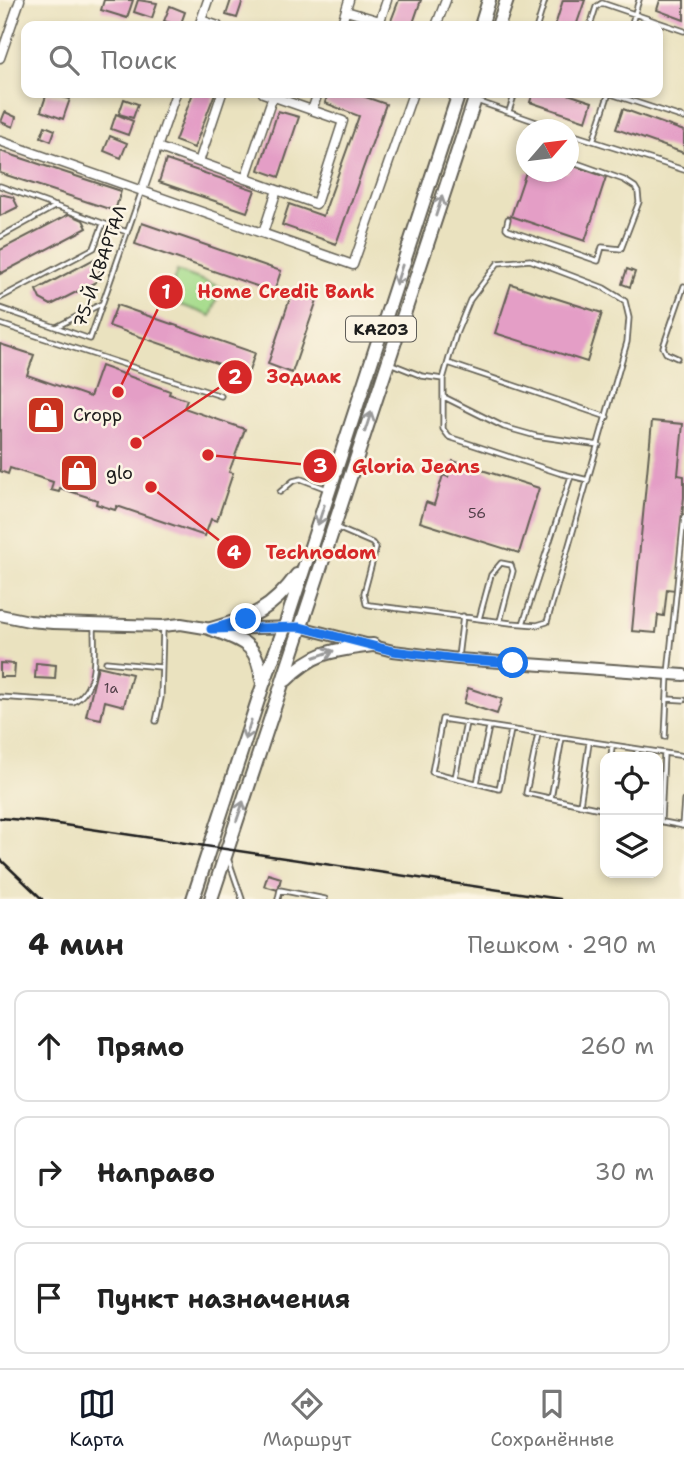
<!DOCTYPE html>
<html lang="ru">
<head>
<meta charset="utf-8">
<style>
	:root { --surface:#fff; --page:#f6f6f6; --text:#222; --muted:#767676; --line:#e0e0e0; --accent:#111827 }
	body { margin:0; font-family:"Shantell Sans",sans-serif; background:var(--page); color:var(--text) }
	.controls { position:absolute; right:21px; bottom:21px; display:grid; overflow:hidden; border-radius:14px; box-shadow:0 4px 10px #0003 }
	.controls button { width:63px; height:63px; display:grid; place-items:center; padding:0; border:0; border-bottom:2px solid var(--line); background:var(--surface); color:var(--text); font:35px sans-serif }
	.compass { position:absolute; left:516px; top:119px; width:63px; height:63px; border-radius:50%; background:var(--surface); box-shadow:0 4px 10px #0003; rotate:62deg }
	.stop { position:absolute; width:21px; height:21px; margin:-16px; border:5px solid #1a73e8; border-radius:50%; background:#fff }
	.stop.end { background:#1a73e8; border-color:#fff; box-shadow:0 2px 7px #0008 }
	.list { margin:0; padding:0; list-style:none }
	h2 { display:flex; justify-content:space-between; align-items:center; height:91px; margin:0; padding:0 28px; font-size:30px }
	h2 small { font-size:23px; font-weight:400; color:var(--muted) }
	.list li { display:grid; grid-template-columns:46px 1fr auto; gap:21px; align-items:center; box-sizing:border-box; height:112px; margin:0 14px 14px; padding:0 14px; border:2px solid var(--line); border-radius:14px }
	.list b { display:block; font-size:26px; white-space:nowrap }
	.list em { font-size:23px; font-style:normal; color:var(--muted) }
	.icon { flex:none; width:38px; height:38px; fill:none; stroke:currentColor; stroke-width:2; stroke-linecap:round; stroke-linejoin:round }
	.map { position:relative; flex:none; width:684px; height:899px; overflow:hidden }
	.search { position:absolute; background:var(--surface); box-shadow:0 4px 10px #0003; left:21px; right:21px; top:21px; height:77px; display:flex; align-items:center; gap:18px; box-sizing:border-box; padding:0 24px; border-radius:14px; color:var(--muted); font-size:26px }
	.sheet { height:469px; background:var(--surface) }
	nav { display:flex; justify-content:space-around; align-items:center; box-sizing:border-box; height:98px; border-top:2px solid var(--line); background:var(--surface); font-size:19px; color:var(--muted) }
	nav a { display:grid; justify-items:center; gap:4px }
	nav .on { color:var(--accent) }
	.map>svg:first-child { display:block }
	.green { fill:#a6dc8c; stroke:#617c54; stroke-width:2 }
	.building { fill:#e49ec6 }
	.lines { fill:none; stroke-linecap:round; stroke-linejoin:round }
	.lane-casing { stroke:#646155; stroke-width:7 }
	.street-casing { stroke:#646155; stroke-width:11 }
	.secondary-casing { stroke:#646155; stroke-width:14 }
	.primary-casing { stroke:#646155; stroke-width:16 }
	.lane { stroke:#fff; stroke-width:3.5 }
	.street { stroke:#fff; stroke-width:8 }
	.secondary { stroke:#fff; stroke-width:10 }
	.primary { stroke:#fff; stroke-width:12 }
	.rail { stroke:#1c1c1c; stroke-width:2.5 }
	.oneway { stroke:#999 }
	.route { stroke:#1a73e8; stroke-width:9 }
	.labels { text-anchor:middle; stroke-width:5; stroke-linejoin:round; paint-order:stroke }
	.number-label { font-size:14px; fill:#4e3c46 }
	.shield { fill:#fcf5e5; stroke:#5f5d58; stroke-width:2 }
	.shield-label { font-size:16px; font-weight:bold; fill:#1c1c1c }
	.street-label { font-size:18px; fill:#1c1c1c; stroke:#fcf5e5 }
	.poi-label { font-size:18px; fill:#1c1c1c; stroke:#fcf5e5; text-anchor:start }
	.leader { fill:none; stroke:#d62828; stroke-width:2.5 }
	.callout-dot { fill:#d62828; stroke:#fcf5e5; stroke-width:2.5 }
	.mark-label { font-size:21px; text-anchor:middle; font-weight:bold; fill:#fff }
	.callout-label { font-size:19px; text-anchor:middle; font-weight:bold; fill:#d62828; stroke:#fcf5e5; stroke-width:5; stroke-linejoin:round; paint-order:stroke }
</style>
</head>
<body>
<div class="map">
<svg width="684" height="899" viewBox="0 0 684 899">
	<rect width="100%" height="100%" fill="#fcf5e5"/>
	<filter id="ink" filterUnits="userSpaceOnUse"><feTurbulence type="fractalNoise" baseFrequency=".0143" numOctaves="2"/><feDisplacementMap in="SourceGraphic" scale="14" xChannelSelector="R" yChannelSelector="G"/><feConvolveMatrix kernelMatrix="1 2 1 2 8 2 1 2 1" color-interpolation-filters="sRGB"/></filter>
	<filter id="wash" filterUnits="userSpaceOnUse"><feTurbulence type="fractalNoise" baseFrequency=".00686" numOctaves="4" result="noise"/><feDisplacementMap in="SourceGraphic" scale="28" xChannelSelector="R" yChannelSelector="G"/><feGaussianBlur stdDeviation="1.57" result="paint"/><feColorMatrix in="noise" values="0 0 0 0 0 0 0 0 0 0 0 0 0 0 0 0 0 1.4 0 .05"/><feComposite in="paint" operator="in"/></filter>
	<g filter="url(#wash)">
		<rect width="100%" height="100%" fill="#eae2bf"/>
		<path class="green" d="M177,271L221,287L211,316L167,300Z"/>
		<g id="blocks">
			<path class="building" d="M104,0H133L127,18L101,10Z
				M138,0L157,3L152,18L134,12Z
				M231,0H243L237,18L226,15Z
				M399,0H421L412,26H389Z
				M563,0H585L576,26H555Z
				M660,0H684V20L657,10Z
				M170,6L185,12L180,26L164,21Z
				M47,93L70,99L63,119L41,111Z
				M193,93H215L194,148L175,141Z
				M328,93H354L386,104L336,244L282,225L289,204L323,216L359,116L325,103Z
				M533,93H565L592,102L586,121L530,102Z
				M124,99L138,104L133,118L119,114Z
				M623,109L684,131V153L616,129Z
				M278,111L299,117L279,177L259,170Z
				M5,112L16,117L13,127L1,122Z
				M116,114L133,121L128,135L111,129Z
				M45,126L55,130L51,141L41,137Z
				M110,136L127,143L121,158L104,151Z
				M0,151L121,191L115,211L0,173Z
				M166,160L255,190L247,212L159,182Z
				M568,164L606,177L585,241L511,216L526,172H568Z
				M0,194L13,197L18,207L0,216Z
				M69,214L83,220L87,228L0,274V250Z
				M142,223L281,271L274,292L135,244Z
				M96,258L101,267L96,282L51,305L40,299L36,290Z
				M627,269L635,272L630,287L622,284Z
				M511,284L602,313L587,362L495,333Z
				M292,292L317,300L292,373L268,364Z
				M117,305L255,353L248,374L109,326Z
				M0,344L34,355L27,375L90,397L101,366L170,391L169,394L187,400L184,408L245,429L229,472L233,473L217,521L211,519L205,536L117,506L115,510L96,504L97,500L60,488L59,492L51,490L53,482L10,468L8,474L0,471Z
				M652,421L683,424L678,475L684,476V497L675,590L667,589L664,616L658,615L656,633L632,631Z
				M453,461L539,488L519,553L420,522L426,502L434,505L443,475L448,477Z
				M0,663L15,664L14,677H0Z
				M36,663L56,665L55,679L35,678Z
				M98,666L132,674L124,706L105,701L101,719L86,716Z
				M468,688L502,699L497,714L464,703Z
				M268,874L281,878L278,890L264,886Z"/>
		</g>
	</g>
	<g filter="url(#ink)">
		<use href="#blocks" fill-opacity="0" stroke="#646155" stroke-width="2"/>
		<g class="lines">
			<defs>
				<path id="lane" d="M537,26L545,0
					M590,26L596,7L602,3L684,31
					M631,26L639,0
					M608,93L684,118
					M477,101L559,130
					M509,111L515,93
					M568,133L684,170
					M593,141L609,93
					M0,186L127,232
					M508,219L506,228L508,230L598,261L602,247L621,249L639,202L638,192L635,187L624,180L568,160
					M0,237L56,206
					M0,298L94,248L103,224
					M0,308L90,339L141,193
					M0,324L221,396
					M56,327L101,304
					M677,358L666,353L663,347L684,286
					M448,363L607,417
					M392,364L422,376L443,379
					M444,397L504,427L536,436L599,445
					M280,492L293,481L301,479L327,489
					M335,527L372,543L376,548L364,593L366,604L370,605L511,623L537,625L547,622L627,342L629,318L625,301L604,288L530,260L498,263L470,300L456,334L443,379V429L449,437L559,473L588,480
					M479,619L491,575L501,563L511,565L513,571L500,621
					M523,624L571,476
					M458,657L463,616
					M106,662L160,667
					M0,697L73,702C99,689 94,651 94,626
					M667,699L684,700
					M156,721L161,698L163,628
					M511,730L499,789L432,772L442,719L684,756
					M538,734L526,793L605,810
					M665,737L668,674L684,517
					M611,757L612,746
					M637,757V749
					M455,778L466,723
					M477,783L489,727
					M551,798L562,738
					M580,805L589,743
					M658,821L684,826
					M661,821L664,753
					M682,826L684,801
					M229,861L242,899
					M278,899L280,890L325,899"/>
				<path id="street" d="M346,11L380,21L387,0
					M201,20L218,26
					M199,26L208,0
					M341,26L349,0
					M436,26L446,0
					M0,58L20,0
					M312,110L318,93
					M0,141L353,265L413,93
					M157,147L316,204L343,121L263,93
					M199,162L222,93
					M245,179L273,96
					M142,191L176,93
					M263,233L277,190"/>
				<path id="secondary" d="M0,615L29,621L53,623L163,626L181,624L211,629L300,627L393,651L458,659L684,675"/>
				<path id="primary" d="M481,26L489,0
					M498,26L507,0
					M211,629C251,618 272,610 297,575
					M212,629C244,642 257,643 262,680
					M286,680C315,651 334,650 373,645
					M193,899L263,685L285,626L459,93
					M211,899L477,93"/>
			</defs>
			<use href="#lane" class="lane-casing"/>
			<use href="#street" class="street-casing"/>
			<use href="#secondary" class="secondary-casing"/>
			<use href="#primary" class="primary-casing"/>
			<use href="#lane" class="lane"/>
			<use href="#street" class="street"/>
			<use href="#secondary" class="secondary"/>
			<use href="#primary" class="primary"/>
			<path class="rail" d="M0,818L44,822L560,899
				M0,859L42,899"/>
		</g>
		<defs><path id="oneway-shaft" d="M-6 0H5M1.5-3L5.5 0L1.5 3" fill="none" stroke-width="1.6" stroke-linecap="round" stroke-linejoin="round" transform="scale(1.75)"/></defs>
		<g class="oneway">
			<use href="#oneway-shaft" transform="translate(439 206) rotate(-72)"/>
			<use href="#oneway-shaft" transform="translate(399 275) rotate(108)"/>
			<use href="#oneway-shaft" transform="translate(368 422) rotate(-72)"/>
			<use href="#oneway-shaft" transform="translate(321 515) rotate(108)"/>
			<use href="#oneway-shaft" transform="translate(324 654) rotate(-19)"/>
			<use href="#oneway-shaft" transform="translate(248 730) rotate(108)"/>
			<use href="#oneway-shaft" transform="translate(240 811) rotate(-71)"/>
		</g>
	</g>
	<g class="lines" filter="url(#ink)">
		<path class="route" d="M246,619L211,629L300,627L393,651L458,659L513,663"/>
	</g>
	<defs>
		<symbol id="shop-square" viewBox="-11 -11 22 22"><rect x="-9" y="-9" width="18" height="18" rx="4" fill="#c8321e" stroke="#fcf5e5"/><path d="M-5-2.5h2.3a2.7 3.5 0 0 1 5.4 0H5L5.5 6h-11ZM-1.5-2.5h3a1.5 2.3 0 0 0-3 0Z" fill="#fff"/></symbol>
	</defs>
	<g fill-rule="evenodd">
		<use href="#shop-square" x="24" y="393" width="44" height="44"/>
		<use href="#shop-square" x="57" y="451" width="44" height="44"/>
	</g>
	<g class="labels">
		<g class="number-label">
			<text x="477" y="518">56</text>
			<text x="111" y="693">1а</text>
		</g>
		<rect class="shield" x="346" y="316.5" width="70" height="25" rx="5"/>
		<g class="shield-label">
			<text x="381" y="335">KАZ03</text>
		</g>
		<g class="street-label">
			<text transform="translate(100 266) rotate(-71)" y="6">75-Й КВАРТАЛ</text>
		</g>
		<g class="poi-label">
			<text x="73" y="421">Cropp</text>
			<text x="106" y="479">glo</text>
		</g>
	</g>
	<path class="leader" d="M118 392L166 292M136 443L235 377M208 455L320 466M151 487L234 552"/>
	<g class="callout-dot">
		<circle cx="118" cy="392" r="7"/>
		<circle cx="136" cy="443" r="7"/>
		<circle cx="208" cy="455" r="7"/>
		<circle cx="151" cy="487" r="7"/>
		<circle cx="166" cy="292" r="18"/>
		<circle cx="235" cy="377" r="18"/>
		<circle cx="320" cy="466" r="18"/>
		<circle cx="234" cy="552" r="18"/>
	</g>
	<g class="mark-label">
		<text x="166" y="299">1</text>
		<text x="235" y="384">2</text>
		<text x="320" y="473">3</text>
		<text x="234" y="560">4</text>
	</g>
	<g class="callout-label">
		<text x="286" y="298">Home Credit Bank</text>
		<text x="304" y="383">Зодиак</text>
		<text x="416" y="473">Gloria Jeans</text>
		<text x="321" y="559">Technodom</text>
	</g>
</svg>
<div class="controls">
<button><svg class="icon" aria-label="locate" viewBox="0 0 24 24"><circle cx="12" cy="12" r="6"/><path d="M12 2v4M12 18v4M2 12h4M18 12h4"/></svg></button>
<button><svg class="icon" aria-label="layers" viewBox="0 0 24 24"><path d="M12 4l9 5-9 5-9-5zM3 14l9 5 9-5"/></svg></button>
</div>
<svg class="compass" viewBox="-18 -18 36 36"><path d="M0-13l5 13h-10z" fill="#e53935"/><path d="M0 13l5-13h-10z" fill="#767676"/></svg>
<div class="stop" style="left:513px;top:663px"></div>
<div class="stop end" style="left:246px;top:619px"></div>
<div class="search"><svg class="icon" aria-label="search" viewBox="0 0 24 24"><circle cx="10" cy="10" r="6"/><path d="M15 15l6 6"/></svg>Поиск</div>
</div>
<section class="sheet">
<h2>4 мин<small>Пешком · 290 m</small></h2>
<ul class="list">
<li><svg class="icon" aria-label="ahead" viewBox="0 0 24 24"><path d="M12 20V5M6 11l6-6 6 6"/></svg><div><b>Прямо</b></div><em>260 m</em></li>
<li><svg class="icon" aria-label="right" viewBox="0 0 24 24"><path d="M7 20v-9h11M14 6l5 5-5 5"/></svg><div><b>Направо</b></div><em>30 m</em></li>
<li><svg class="icon" aria-label="arrive" viewBox="0 0 24 24"><path d="M6 21V4h12l-3 4 3 4H6"/></svg><div><b>Пункт назначения</b></div></li>
</ul>
</section>
<nav>
<a class="on"><svg class="icon" aria-label="map" viewBox="0 0 24 24"><path d="M3 6l6-2 6 2 6-2v14l-6 2-6-2-6 2zM9 4v14M15 6v14"/></svg>Карта</a>
<a><svg class="icon" aria-label="directions" viewBox="0 0 24 24"><path d="M12 3l9 9-9 9-9-9zM9 14v-3h6M13 9l2 2-2 2"/></svg>Маршрут</a>
<a><svg class="icon" aria-label="saved" viewBox="0 0 24 24"><path d="M7 4h10v16l-5-4-5 4z"/></svg>Сохранённые</a>
</nav>
</body>
</html>
